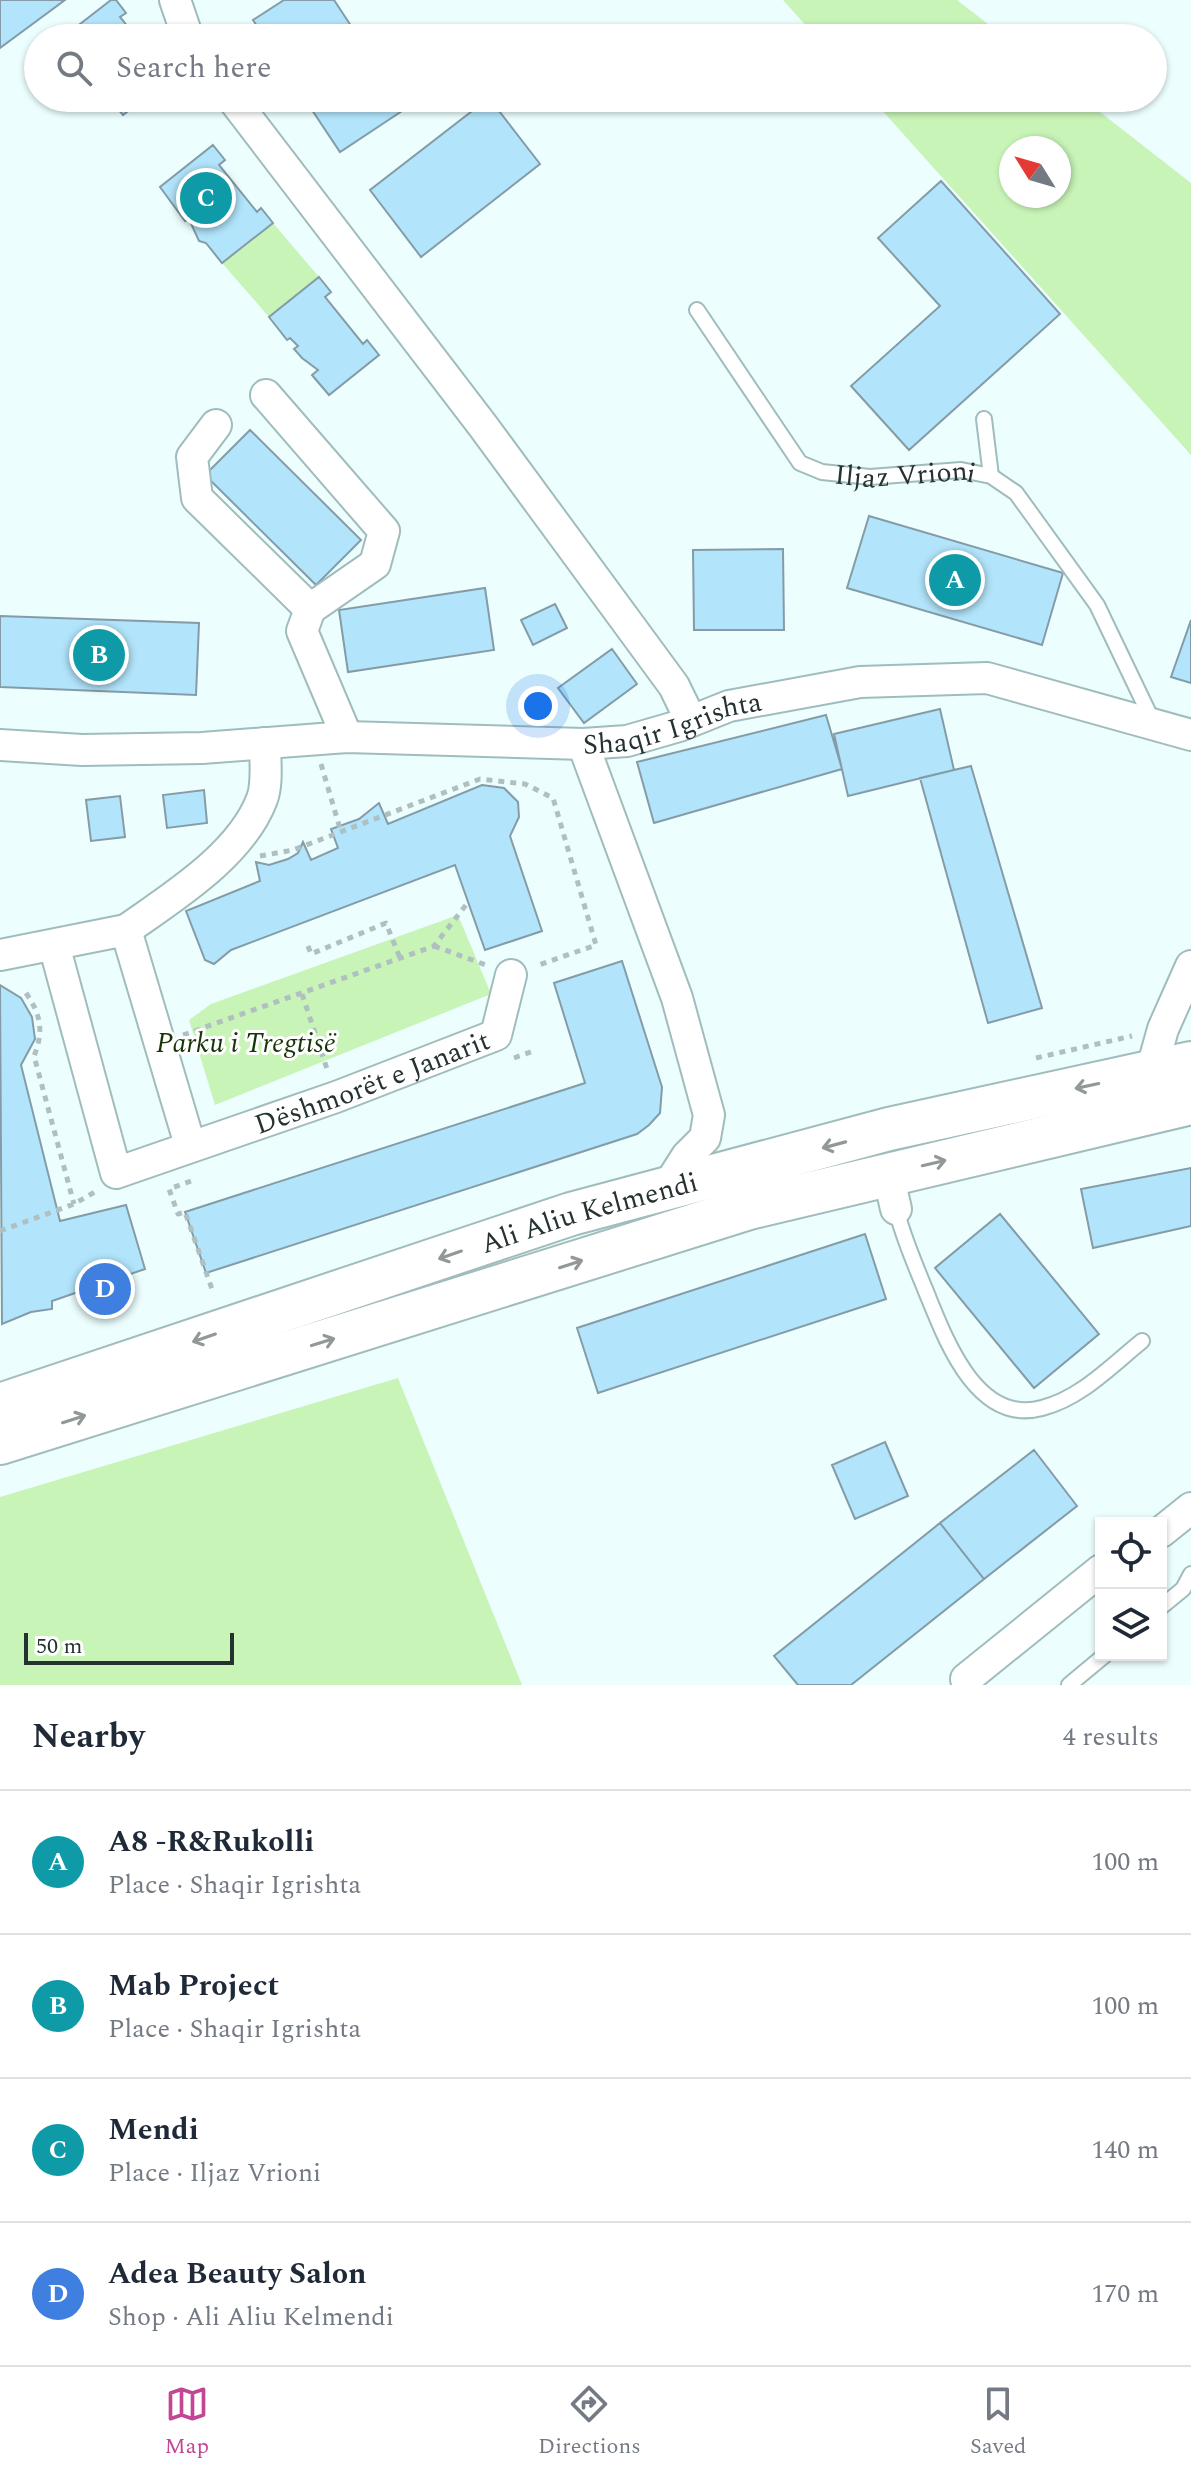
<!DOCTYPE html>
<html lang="en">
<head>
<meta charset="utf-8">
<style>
	:root { --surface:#fff; --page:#f6f6f7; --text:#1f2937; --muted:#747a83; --line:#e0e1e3; --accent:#c34695 }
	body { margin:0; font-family:Spectral,serif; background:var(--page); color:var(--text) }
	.controls { position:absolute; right:24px; bottom:24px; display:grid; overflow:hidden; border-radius:0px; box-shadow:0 2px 6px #0004 }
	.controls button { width:72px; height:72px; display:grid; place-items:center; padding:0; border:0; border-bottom:2px solid var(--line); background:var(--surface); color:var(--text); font:40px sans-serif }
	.compass { position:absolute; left:999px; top:136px; width:72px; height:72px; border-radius:50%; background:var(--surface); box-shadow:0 2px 6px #0004; rotate:307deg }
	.scale { position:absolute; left:24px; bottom:20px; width:210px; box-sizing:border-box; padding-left:8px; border:4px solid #263232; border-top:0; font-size:22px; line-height:28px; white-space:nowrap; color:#263232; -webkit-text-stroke:6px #fff; paint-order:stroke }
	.you { position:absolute; left:538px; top:706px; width:28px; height:28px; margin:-20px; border:6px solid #fff; border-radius:50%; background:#1a73e8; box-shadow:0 0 0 12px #1a73e833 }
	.badge { display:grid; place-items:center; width:52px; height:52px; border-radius:50%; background:var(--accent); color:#fff; font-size:26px; font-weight:700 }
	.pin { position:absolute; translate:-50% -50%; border:4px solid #fff; box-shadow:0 2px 8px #0006 }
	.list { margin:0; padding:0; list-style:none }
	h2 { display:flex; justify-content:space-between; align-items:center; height:104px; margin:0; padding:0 32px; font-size:34px }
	h2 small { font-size:26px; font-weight:400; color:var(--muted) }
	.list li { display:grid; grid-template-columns:52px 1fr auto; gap:24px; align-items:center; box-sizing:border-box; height:144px; padding:0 32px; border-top:2px solid var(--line) }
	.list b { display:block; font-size:30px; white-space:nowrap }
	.list p { margin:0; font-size:26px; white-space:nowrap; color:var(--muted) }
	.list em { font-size:26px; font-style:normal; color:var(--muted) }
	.icon { flex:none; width:44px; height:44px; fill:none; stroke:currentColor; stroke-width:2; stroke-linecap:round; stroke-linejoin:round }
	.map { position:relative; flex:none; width:1191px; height:1685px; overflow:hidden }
	.search { position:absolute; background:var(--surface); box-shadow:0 2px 6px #0004; left:24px; right:24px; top:24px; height:88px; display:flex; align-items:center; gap:20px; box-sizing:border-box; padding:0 28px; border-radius:44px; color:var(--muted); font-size:30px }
	.sheet { height:680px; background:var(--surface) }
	nav { display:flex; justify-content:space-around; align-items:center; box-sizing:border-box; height:112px; border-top:2px solid var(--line); background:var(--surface); font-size:22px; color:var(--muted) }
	nav a { display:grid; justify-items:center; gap:4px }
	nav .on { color:var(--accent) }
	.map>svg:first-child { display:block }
	.green { fill:#c8f4b7; fill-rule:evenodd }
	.building { fill:#b2e5fb; stroke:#849ca7; stroke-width:2 }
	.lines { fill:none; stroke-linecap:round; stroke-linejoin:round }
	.lane-casing { stroke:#a0bcbc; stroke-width:18 }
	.street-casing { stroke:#a0bcbc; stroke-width:34 }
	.secondary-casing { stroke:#a0bcbc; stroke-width:46 }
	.path { stroke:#b0c0c0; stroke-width:5; stroke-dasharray:6 6; stroke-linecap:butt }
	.lane { stroke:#fff; stroke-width:14 }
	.street { stroke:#fff; stroke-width:30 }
	.secondary { stroke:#fff; stroke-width:42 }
	.oneway { stroke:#929898 }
	.labels { text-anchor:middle; stroke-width:6; stroke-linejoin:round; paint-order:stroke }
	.street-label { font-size:28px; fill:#263232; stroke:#fff }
	.park-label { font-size:28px; font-style:italic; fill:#163407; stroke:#fff }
</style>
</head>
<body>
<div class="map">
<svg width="1191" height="1685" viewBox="0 0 1191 1685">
	<rect width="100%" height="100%" fill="#ecfefe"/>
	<path class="green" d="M783,0H957L1006,38H817Z
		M871,98H1082L1191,183V455ZM1059,148V196H1011V148Z
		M273,223L319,277L269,317L222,263Z
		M458,915L491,994L215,1105L189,1020L211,1004Z
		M398,1378L522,1685H0V1497Z"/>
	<path class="building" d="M0,0H65L0,48Z
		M111,0H116L126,13L120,17L137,38H62Z
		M284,0H334L359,38H265L253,20Z
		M109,98H145L123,115Z
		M304,98H398L405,109L340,152Z
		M489,98L540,164L421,257L370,190Z
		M213,145L225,160L219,165L257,212L261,208L273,223L222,263L206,243L199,241L189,219L185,221L160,187Z
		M941,181L1060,314L909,450L851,386L940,306L878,238Z
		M319,277L331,292L325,297L363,344L367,340L379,355L329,395L312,375L318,370L302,358L294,349L298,346L290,338L287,340L269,317Z
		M250,430L361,540L316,585L205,475Z
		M869,516L1063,573L1042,645L847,588Z
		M783,549L784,630H694L693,550Z
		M485,588L494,650L348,672L339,610Z
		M555,604L567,628L533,645L521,620Z
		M0,616L199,623L196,695L0,687Z
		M1191,620V683L1171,677Z
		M612,649L637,684L584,723L558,688Z
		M940,709L954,770L848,796L834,734Z
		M826,715L842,769L654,823L637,762Z
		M971,766L1042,1008L988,1023L920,778Z
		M482,785L504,788L518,802L519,817L510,836L542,931L485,950L455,865L231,950L214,964L205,960L186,911L260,881L256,862L269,865L288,859L298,853L303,842L311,860L338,848L331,829L359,819L379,803L388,824Z
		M204,790L207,823L167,828L163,795Z
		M120,796L125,837L91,841L86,800Z
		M622,961L662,1087L660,1113L649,1125L637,1134L206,1273L185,1212L585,1083L554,983Z
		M0,985L21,998L32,1017L35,1039L21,1065L60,1221L126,1205L145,1269L52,1301V1309L31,1312L2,1324Z
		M1191,1168V1226L1093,1248L1081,1189Z
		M1000,1214L1099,1334L1034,1388L935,1268Z
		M865,1234L886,1299L598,1393L577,1328Z
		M885,1442L908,1496L855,1519L832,1465Z
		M1034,1450L1077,1506L984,1579L940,1523Z
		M940,1523L984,1579L851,1685H798L774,1656Z"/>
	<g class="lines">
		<defs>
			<g id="lane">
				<path id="s1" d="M697,310L800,463L822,472L870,477L961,470L991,476L1016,493L1097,605L1154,724"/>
				<path d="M984,419L991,476"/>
				<path d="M896,1209C903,1237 914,1262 925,1289C944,1335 975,1426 1042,1408C1081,1398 1111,1366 1142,1341"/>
				<path d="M1161,1607L1183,1589L1191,1574"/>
				<path d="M1069,1685L1105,1655"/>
			</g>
			<g id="street">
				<path d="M175,0L188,38"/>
				<path d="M232,98L483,426L674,686L691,721"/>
				<path d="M266,395L384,531L375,564L310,609L302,631L347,737"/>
				<path d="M216,425L192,457L197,498L310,609"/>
				<path d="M583,744L677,998L709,1115L705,1138L687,1156L666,1189"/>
				<path id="s2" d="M0,745L82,750L202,748L347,737L583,744L627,741L679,726L729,706L860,682L987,678L1191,735"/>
				<path d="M126,930C173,897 241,855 262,799C268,783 265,760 265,743"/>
				<path id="s3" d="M54,945L116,1173L336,1097L496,1035L511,975"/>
				<path d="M0,955L126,930L190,1145"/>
				<path d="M1151,1072L1163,1029L1191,966"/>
				<path d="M888,1174L896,1209"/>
				<path d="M1161,1532L1191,1508"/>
				<path d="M966,1679L1101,1570"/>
			</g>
			<g id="secondary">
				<path id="s4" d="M0,1405L571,1214L889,1129L1191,1063"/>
				<path d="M0,1443L749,1208L1191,1103"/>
			</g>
		</defs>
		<use href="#lane" class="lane-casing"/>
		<use href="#street" class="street-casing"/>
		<use href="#secondary" class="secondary-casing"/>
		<path class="path" d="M321,764L341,832
			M260,856L293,850L480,779L525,784L553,798L596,945L536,966
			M308,946L311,954L386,923L400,958
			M434,946L486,965
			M26,993C41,1015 44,1031 34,1056L74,1204
			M302,994L328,1072
			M183,1035L434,946L469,901
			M514,1058L536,1050
			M1036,1058L1132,1036
			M191,1181L169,1189L178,1214L185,1212L213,1292
			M0,1231L74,1204L98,1190"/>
		<use href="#lane" class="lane"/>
		<use href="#street" class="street"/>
		<use href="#secondary" class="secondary"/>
	</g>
	<defs><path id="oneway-shaft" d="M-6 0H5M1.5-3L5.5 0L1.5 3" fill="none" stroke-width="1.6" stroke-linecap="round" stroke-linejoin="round" transform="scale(2)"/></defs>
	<g class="oneway">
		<use href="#oneway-shaft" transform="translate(1087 1086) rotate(168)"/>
		<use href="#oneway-shaft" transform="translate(834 1145) rotate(165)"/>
		<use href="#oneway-shaft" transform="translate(934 1163) rotate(-13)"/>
		<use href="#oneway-shaft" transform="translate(450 1255) rotate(161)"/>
		<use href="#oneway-shaft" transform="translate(571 1264) rotate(-18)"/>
		<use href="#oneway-shaft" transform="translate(204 1338) rotate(161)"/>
		<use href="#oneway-shaft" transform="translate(323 1342) rotate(-17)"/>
		<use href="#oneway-shaft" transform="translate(74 1419) rotate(-18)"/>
	</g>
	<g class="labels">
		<g class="street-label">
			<text dy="10" stroke="none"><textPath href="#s1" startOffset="292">Iljaz Vrioni</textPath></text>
			<text dy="10" stroke="none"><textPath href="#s2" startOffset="676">Shaqir Igrishta</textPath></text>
			<text dy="10" stroke="none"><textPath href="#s3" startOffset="508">Dëshmorët e Janarit</textPath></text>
			<text dy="10" stroke="none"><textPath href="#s4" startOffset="620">Ali Aliu Kelmendi</textPath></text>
		</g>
		<g class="park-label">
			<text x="246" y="1052">Parku i Tregtisë</text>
		</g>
	</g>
</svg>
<div class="controls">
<button><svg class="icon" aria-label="locate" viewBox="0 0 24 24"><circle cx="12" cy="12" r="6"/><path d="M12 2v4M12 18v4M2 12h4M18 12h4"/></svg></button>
<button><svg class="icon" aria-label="layers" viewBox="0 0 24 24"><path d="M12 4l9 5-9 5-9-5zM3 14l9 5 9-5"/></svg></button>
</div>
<svg class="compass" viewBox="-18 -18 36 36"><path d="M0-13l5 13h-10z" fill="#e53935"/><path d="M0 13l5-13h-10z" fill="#747a83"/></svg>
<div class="scale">50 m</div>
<div class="you"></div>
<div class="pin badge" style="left:955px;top:580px;background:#0f9aa8">A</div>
<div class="pin badge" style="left:99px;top:655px;background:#0f9aa8">B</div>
<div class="pin badge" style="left:206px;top:198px;background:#0f9aa8">C</div>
<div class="pin badge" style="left:105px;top:1289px;background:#3f7fe0">D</div>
<div class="search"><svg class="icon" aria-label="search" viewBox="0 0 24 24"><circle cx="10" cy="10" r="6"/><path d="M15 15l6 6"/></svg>Search here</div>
</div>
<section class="sheet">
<h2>Nearby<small>4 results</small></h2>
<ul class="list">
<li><span class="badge" style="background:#0f9aa8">A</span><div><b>A8 -R&amp;Rukolli</b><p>Place · Shaqir Igrishta</p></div><em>100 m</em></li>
<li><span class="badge" style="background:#0f9aa8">B</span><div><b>Mab Project</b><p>Place · Shaqir Igrishta</p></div><em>100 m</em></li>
<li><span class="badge" style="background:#0f9aa8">C</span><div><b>Mendi</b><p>Place · Iljaz Vrioni</p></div><em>140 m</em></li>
<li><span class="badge" style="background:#3f7fe0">D</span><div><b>Adea Beauty Salon</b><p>Shop · Ali Aliu Kelmendi</p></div><em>170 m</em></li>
</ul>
</section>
<nav>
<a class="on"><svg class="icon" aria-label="map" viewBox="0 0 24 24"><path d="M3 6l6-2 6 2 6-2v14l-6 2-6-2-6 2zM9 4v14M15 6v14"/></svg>Map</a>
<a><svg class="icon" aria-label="directions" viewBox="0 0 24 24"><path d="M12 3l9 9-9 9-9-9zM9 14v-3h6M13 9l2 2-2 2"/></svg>Directions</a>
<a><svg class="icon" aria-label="saved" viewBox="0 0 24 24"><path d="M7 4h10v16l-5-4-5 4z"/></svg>Saved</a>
</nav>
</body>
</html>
